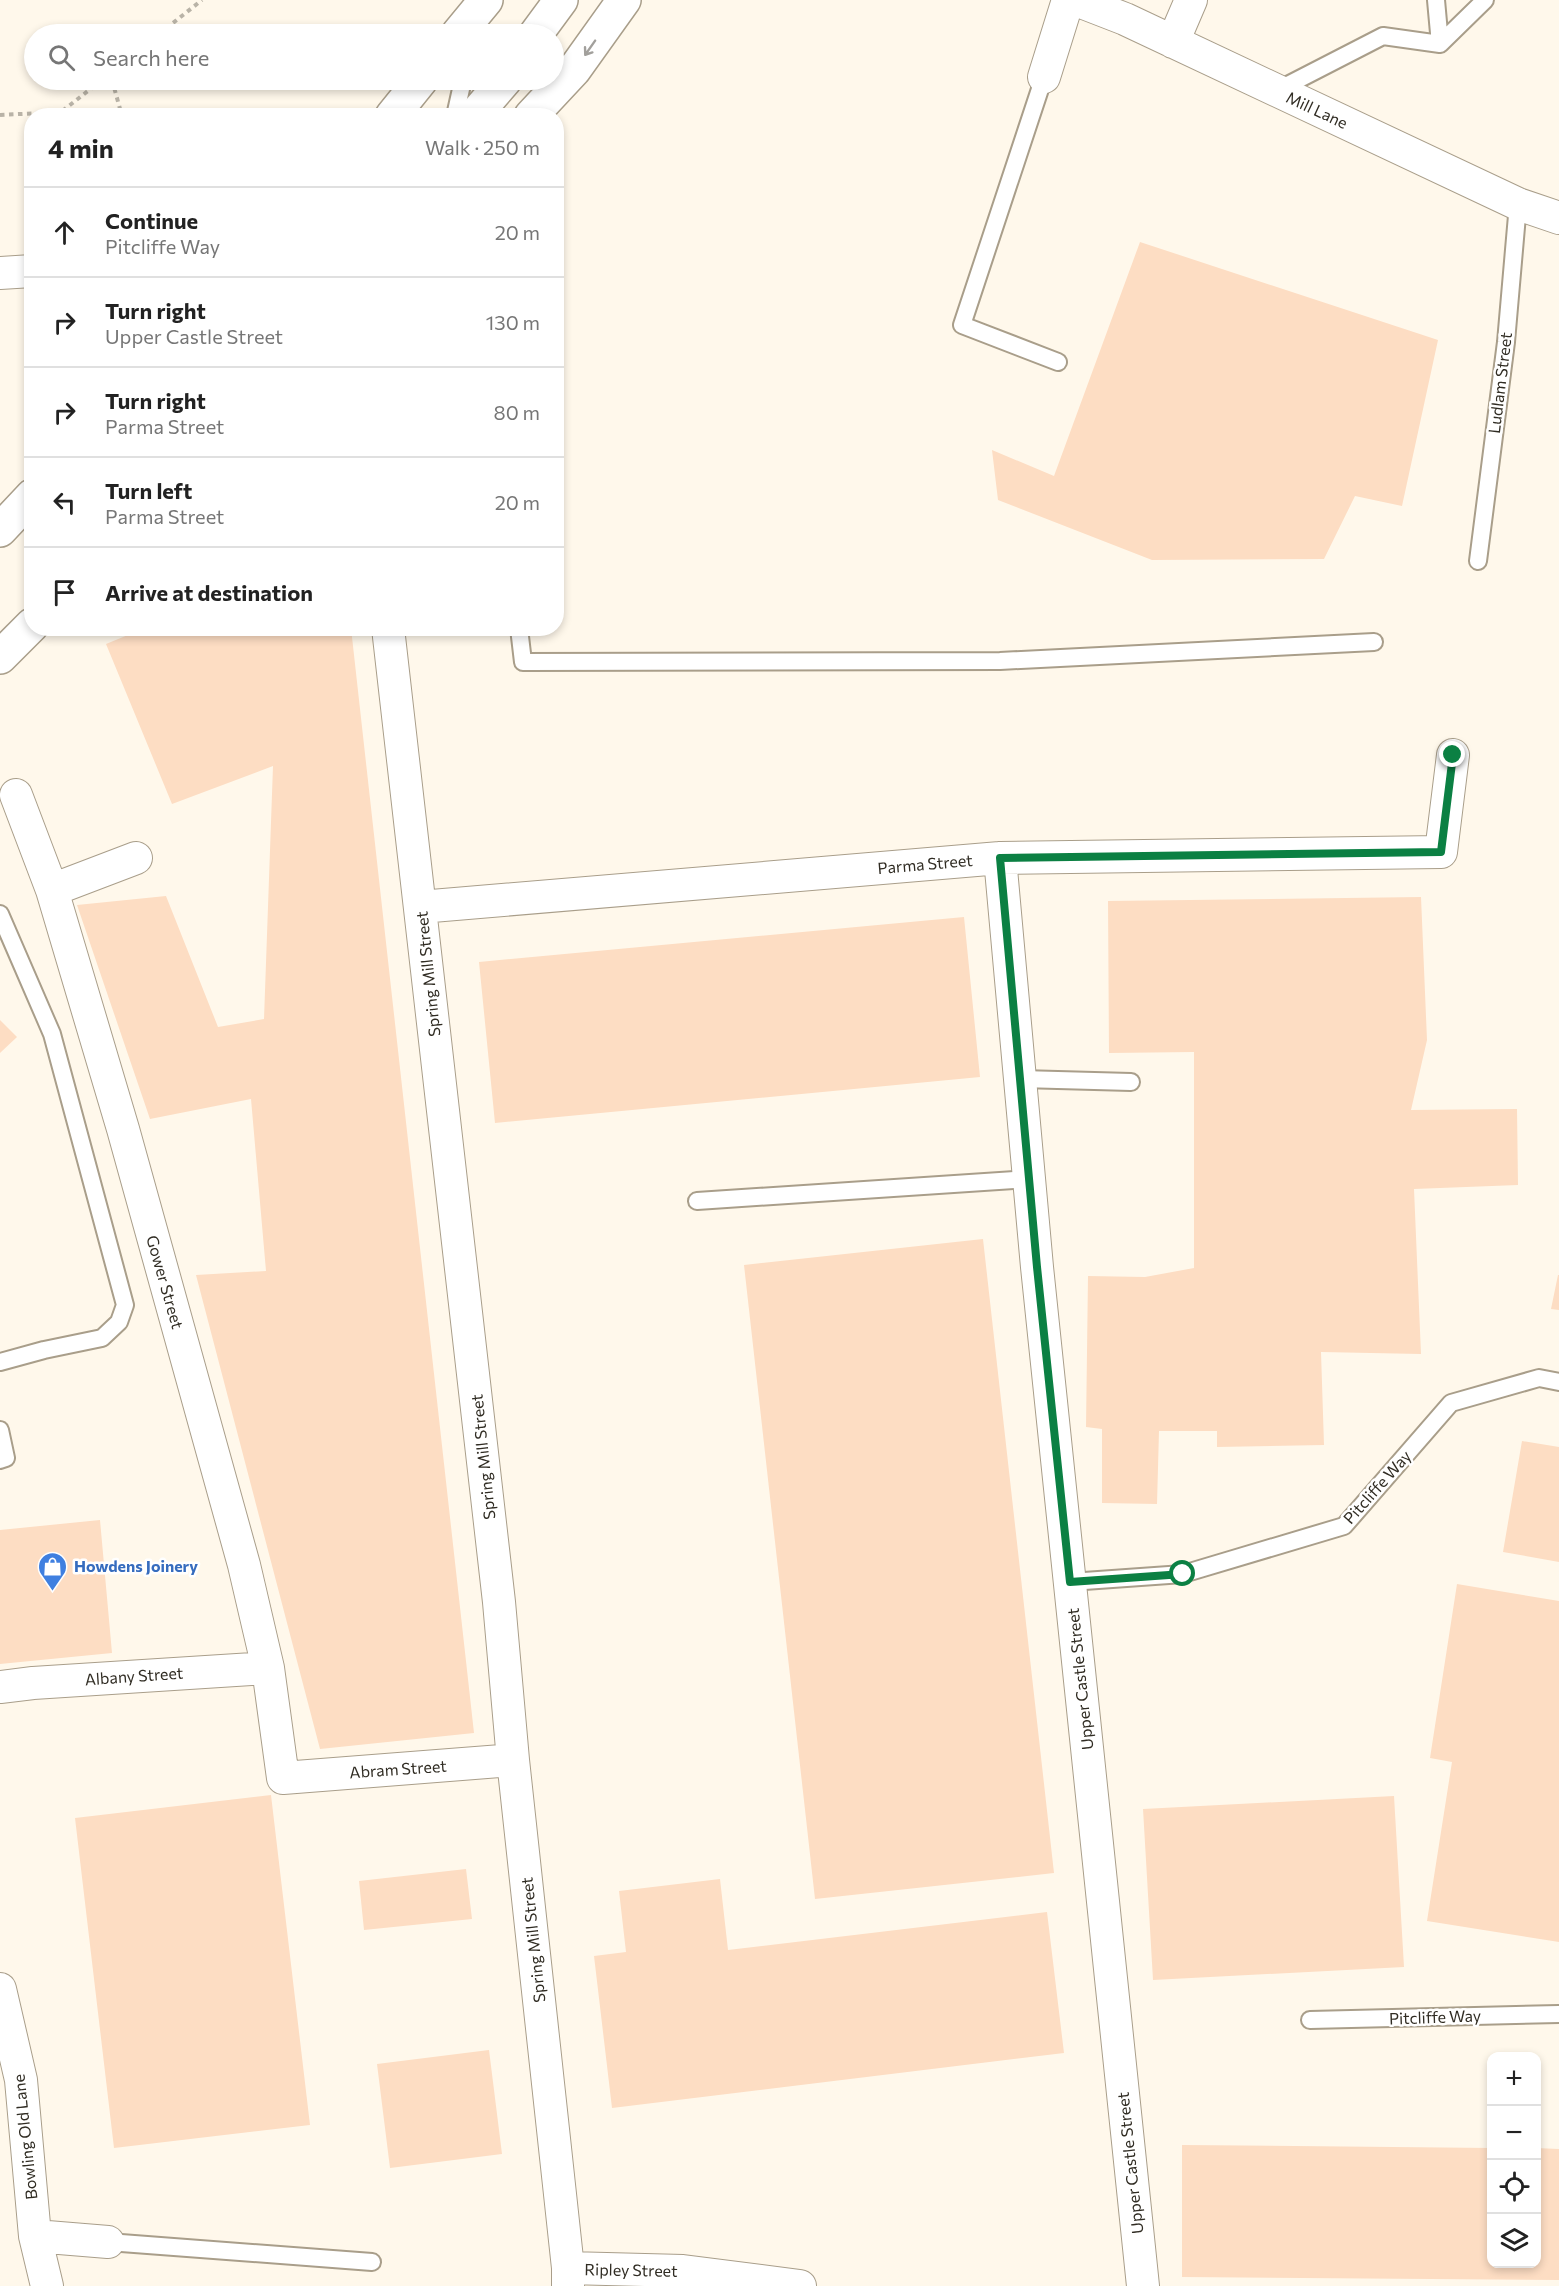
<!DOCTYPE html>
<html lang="en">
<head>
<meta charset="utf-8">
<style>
	:root { --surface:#fff; --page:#f2f2f2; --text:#222; --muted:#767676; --line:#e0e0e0 }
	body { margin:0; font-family:Commissioner,sans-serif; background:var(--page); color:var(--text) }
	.controls { position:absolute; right:18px; bottom:18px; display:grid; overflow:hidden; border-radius:12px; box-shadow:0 3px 9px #0003 }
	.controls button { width:54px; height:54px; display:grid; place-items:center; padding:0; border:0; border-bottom:2px solid var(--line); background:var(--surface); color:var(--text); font:30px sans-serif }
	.stop { position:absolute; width:18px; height:18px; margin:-14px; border:4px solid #0b8043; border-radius:50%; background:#fff }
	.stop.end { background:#0b8043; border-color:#fff; box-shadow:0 2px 6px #0008 }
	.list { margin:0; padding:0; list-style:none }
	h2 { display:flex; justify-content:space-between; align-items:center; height:78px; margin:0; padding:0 24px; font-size:26px }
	h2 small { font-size:20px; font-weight:400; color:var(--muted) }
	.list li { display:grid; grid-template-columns:39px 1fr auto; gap:18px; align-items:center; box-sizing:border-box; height:90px; padding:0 24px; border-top:2px solid var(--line) }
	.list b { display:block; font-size:22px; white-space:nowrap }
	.list p { margin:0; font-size:20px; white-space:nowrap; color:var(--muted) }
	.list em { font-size:20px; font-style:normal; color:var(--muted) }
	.icon { flex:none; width:33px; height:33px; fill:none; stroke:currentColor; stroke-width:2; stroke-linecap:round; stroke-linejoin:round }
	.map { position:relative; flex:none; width:1559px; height:2286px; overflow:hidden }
	.search { position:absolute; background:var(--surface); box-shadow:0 3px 9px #0003; left:24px; top:24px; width:540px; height:66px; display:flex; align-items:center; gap:15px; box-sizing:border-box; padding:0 21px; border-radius:33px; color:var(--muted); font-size:22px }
	.panel { position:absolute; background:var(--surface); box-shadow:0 3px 9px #0003; left:24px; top:108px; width:540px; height:528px; border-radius:24px }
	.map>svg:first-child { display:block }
	.building { fill:#fdddc3 }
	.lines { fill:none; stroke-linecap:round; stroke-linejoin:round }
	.lane-casing { stroke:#a99e8a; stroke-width:20 }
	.street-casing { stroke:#a99e8a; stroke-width:34 }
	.primary-casing { stroke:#a99e8a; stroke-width:36 }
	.path { stroke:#b9b3a7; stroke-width:4; stroke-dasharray:4.5 4.5; stroke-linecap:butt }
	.lane { stroke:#fff; stroke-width:16 }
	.street { stroke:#fff; stroke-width:32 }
	.primary { stroke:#fff; stroke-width:33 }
	.oneway { stroke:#a2a09c }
	.route { stroke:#0b8043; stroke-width:8 }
	.labels { text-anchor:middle; stroke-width:5; stroke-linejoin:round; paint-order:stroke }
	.street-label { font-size:16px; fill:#302c23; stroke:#fff }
	.shop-label { font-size:16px; font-weight:bold; fill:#366cbe; stroke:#fff; text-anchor:start }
</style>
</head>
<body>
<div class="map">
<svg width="1559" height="2286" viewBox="0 0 1559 2286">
	<rect width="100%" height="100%" fill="#fff8eb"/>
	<path class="building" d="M1140,242L1438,340L1402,506L1355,496L1324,559L1152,560L998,500L992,450L1054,476Z
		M145,628H351L474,1733L320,1749L196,1275L266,1271L251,1099L150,1119L77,905L166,896L218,1027L264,1019L273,766L172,804L106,644Z
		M1421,897L1427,1040L1411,1110L1517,1109L1518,1185L1414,1189L1421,1354L1321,1352L1324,1445L1217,1447V1431H1159L1157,1504L1102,1503V1429L1086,1427L1088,1276L1145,1277L1194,1268V1052L1109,1053L1108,901Z
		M964,917L980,1077L495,1123L479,962Z
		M0,1020L17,1037L0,1053Z
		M983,1239L1054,1873L815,1899L744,1265Z
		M1558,1275H1559V1310L1551,1309Z
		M1522,1441L1559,1447V1562L1503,1552Z
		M100,1520L112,1653L0,1664V1530Z
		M1457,1584L1559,1601V1942L1427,1921L1452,1762L1430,1758Z
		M271,1795L310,2125L114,2148L75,1818Z
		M1394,1796L1404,1967L1153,1980L1143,1809Z
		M466,1869L472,1919L364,1930L359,1881Z
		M720,1879L728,1950L1047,1912L1064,2053L612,2108L594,1956L626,1952L619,1891Z
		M489,2050L502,2154L390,2168L377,2064Z
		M1182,2145L1492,2148V2264H1536V2148L1559,2149V2280L1182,2277Z"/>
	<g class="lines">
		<defs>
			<path id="lane" d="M1436,0L1440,44
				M1044,77L962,325L1058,362
				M1276,91L1383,36L1440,44L1485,0
				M455,116L463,80
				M1478,561L1506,342L1518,204
				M519,628L523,662L1000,661L1374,642
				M0,914L52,1034L125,1305L119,1322L102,1338L44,1350L0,1362
				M1021,1079L1131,1082
				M697,1201L1030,1179
				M0,1430L6,1458L0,1460
				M1070,1582L1183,1574L1344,1526L1451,1403L1539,1378L1559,1382
				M1310,2020L1559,2014
				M108,2242L372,2262"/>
			<path id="street" d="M1076,0L1125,19L1518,204L1559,218
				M1173,42L1191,0
				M1044,77L1068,0
				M0,273L32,271
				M388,628L499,1602L513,1760L568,2268V2286
				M16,795L52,890L123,1129L244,1565L268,1668L283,1778L513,1760
				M1000,858L1037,1267L1143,2286
				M52,890L136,858
				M420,907L1000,858L1441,852L1453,755
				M0,1687L33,1683L268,1668
				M0,1989L21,2080L35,2236L47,2286
				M35,2236L108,2242
				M568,2268L683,2271L800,2286"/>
			<path id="primary" d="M458,34L486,0
				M536,34L561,0
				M392,116L421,80
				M474,116L505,80
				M531,116L574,70L624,0
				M0,530L32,496
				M0,657L32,625"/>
		</defs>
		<use href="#lane" class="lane-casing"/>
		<use href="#street" class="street-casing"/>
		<use href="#primary" class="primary-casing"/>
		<path class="path" d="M159,34L202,0
			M112,80L122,116
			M0,115L61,112L102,80"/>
		<use href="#lane" class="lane"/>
		<use href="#street" class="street"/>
		<use href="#primary" class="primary"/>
	</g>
	<defs><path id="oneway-shaft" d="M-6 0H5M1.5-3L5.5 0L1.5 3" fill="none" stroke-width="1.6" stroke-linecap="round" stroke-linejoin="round" transform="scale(1.5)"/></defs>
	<use class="oneway" href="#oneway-shaft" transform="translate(590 48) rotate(125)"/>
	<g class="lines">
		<path class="route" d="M1183,1574L1070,1582L1037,1267L1000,858L1441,852L1453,755"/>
	</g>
	<defs>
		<symbol id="shop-pin" viewBox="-11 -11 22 30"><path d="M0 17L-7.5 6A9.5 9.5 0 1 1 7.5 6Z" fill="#3f7fe0" stroke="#fff"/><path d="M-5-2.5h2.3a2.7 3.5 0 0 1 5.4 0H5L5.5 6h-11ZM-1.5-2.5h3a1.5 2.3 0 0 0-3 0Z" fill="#fff"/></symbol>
	</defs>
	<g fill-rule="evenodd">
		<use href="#shop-pin" x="36" y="1550" width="33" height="45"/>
	</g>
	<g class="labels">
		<g class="street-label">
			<text transform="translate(1317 110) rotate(25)" y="6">Mill Lane</text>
			<text transform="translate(1500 383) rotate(-83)" y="6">Ludlam Street</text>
			<text transform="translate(925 864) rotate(-5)" y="6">Parma Street</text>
			<text transform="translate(428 974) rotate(-96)" y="6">Spring Mill Street</text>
			<text transform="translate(165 1282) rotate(74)" y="6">Gower Street</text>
			<text transform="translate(483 1457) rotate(-96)" y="6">Spring Mill Street</text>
			<text transform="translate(1377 1487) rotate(-48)" y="6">Pitcliffe Way</text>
			<text transform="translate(134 1676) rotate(-4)" y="6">Albany Street</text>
			<text transform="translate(1080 1679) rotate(-96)" y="6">Upper Castle Street</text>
			<text transform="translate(398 1769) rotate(-4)" y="6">Abram Street</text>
			<text transform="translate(533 1940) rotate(-96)" y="6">Spring Mill Street</text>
			<text transform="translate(1435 2017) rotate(-2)" y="6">Pitcliffe Way</text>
			<text transform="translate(25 2137) rotate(-96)" y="6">Bowling Old Lane</text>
			<text transform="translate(1130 2163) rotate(-96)" y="6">Upper Castle Street</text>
			<text transform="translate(631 2270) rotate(1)" y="6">Ripley Street</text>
		</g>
		<g class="shop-label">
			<text x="74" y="1572">Howdens Joinery</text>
		</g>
	</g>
</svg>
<div class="controls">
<button>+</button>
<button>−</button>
<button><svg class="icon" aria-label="locate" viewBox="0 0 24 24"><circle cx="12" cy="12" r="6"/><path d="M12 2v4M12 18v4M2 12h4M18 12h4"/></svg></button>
<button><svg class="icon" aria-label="layers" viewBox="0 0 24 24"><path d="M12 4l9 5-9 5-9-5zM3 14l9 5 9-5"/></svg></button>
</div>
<div class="stop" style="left:1183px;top:1574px"></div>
<div class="stop end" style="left:1453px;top:755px"></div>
<div class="search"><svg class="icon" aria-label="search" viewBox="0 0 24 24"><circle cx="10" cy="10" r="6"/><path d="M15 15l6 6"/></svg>Search here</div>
<section class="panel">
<h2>4 min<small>Walk · 250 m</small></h2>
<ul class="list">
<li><svg class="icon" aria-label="ahead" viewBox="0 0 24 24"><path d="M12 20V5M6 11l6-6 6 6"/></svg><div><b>Continue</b><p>Pitcliffe Way</p></div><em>20 m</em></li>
<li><svg class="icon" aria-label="right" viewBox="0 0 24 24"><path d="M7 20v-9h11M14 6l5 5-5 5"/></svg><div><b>Turn right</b><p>Upper Castle Street</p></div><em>130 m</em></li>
<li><svg class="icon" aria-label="right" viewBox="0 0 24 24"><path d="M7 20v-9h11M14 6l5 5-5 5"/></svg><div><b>Turn right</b><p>Parma Street</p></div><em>80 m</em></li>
<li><svg class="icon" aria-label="left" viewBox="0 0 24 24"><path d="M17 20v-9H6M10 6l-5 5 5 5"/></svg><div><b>Turn left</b><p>Parma Street</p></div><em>20 m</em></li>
<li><svg class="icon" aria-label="arrive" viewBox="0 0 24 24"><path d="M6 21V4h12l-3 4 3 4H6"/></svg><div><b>Arrive at destination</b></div></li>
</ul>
</section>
</div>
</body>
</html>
